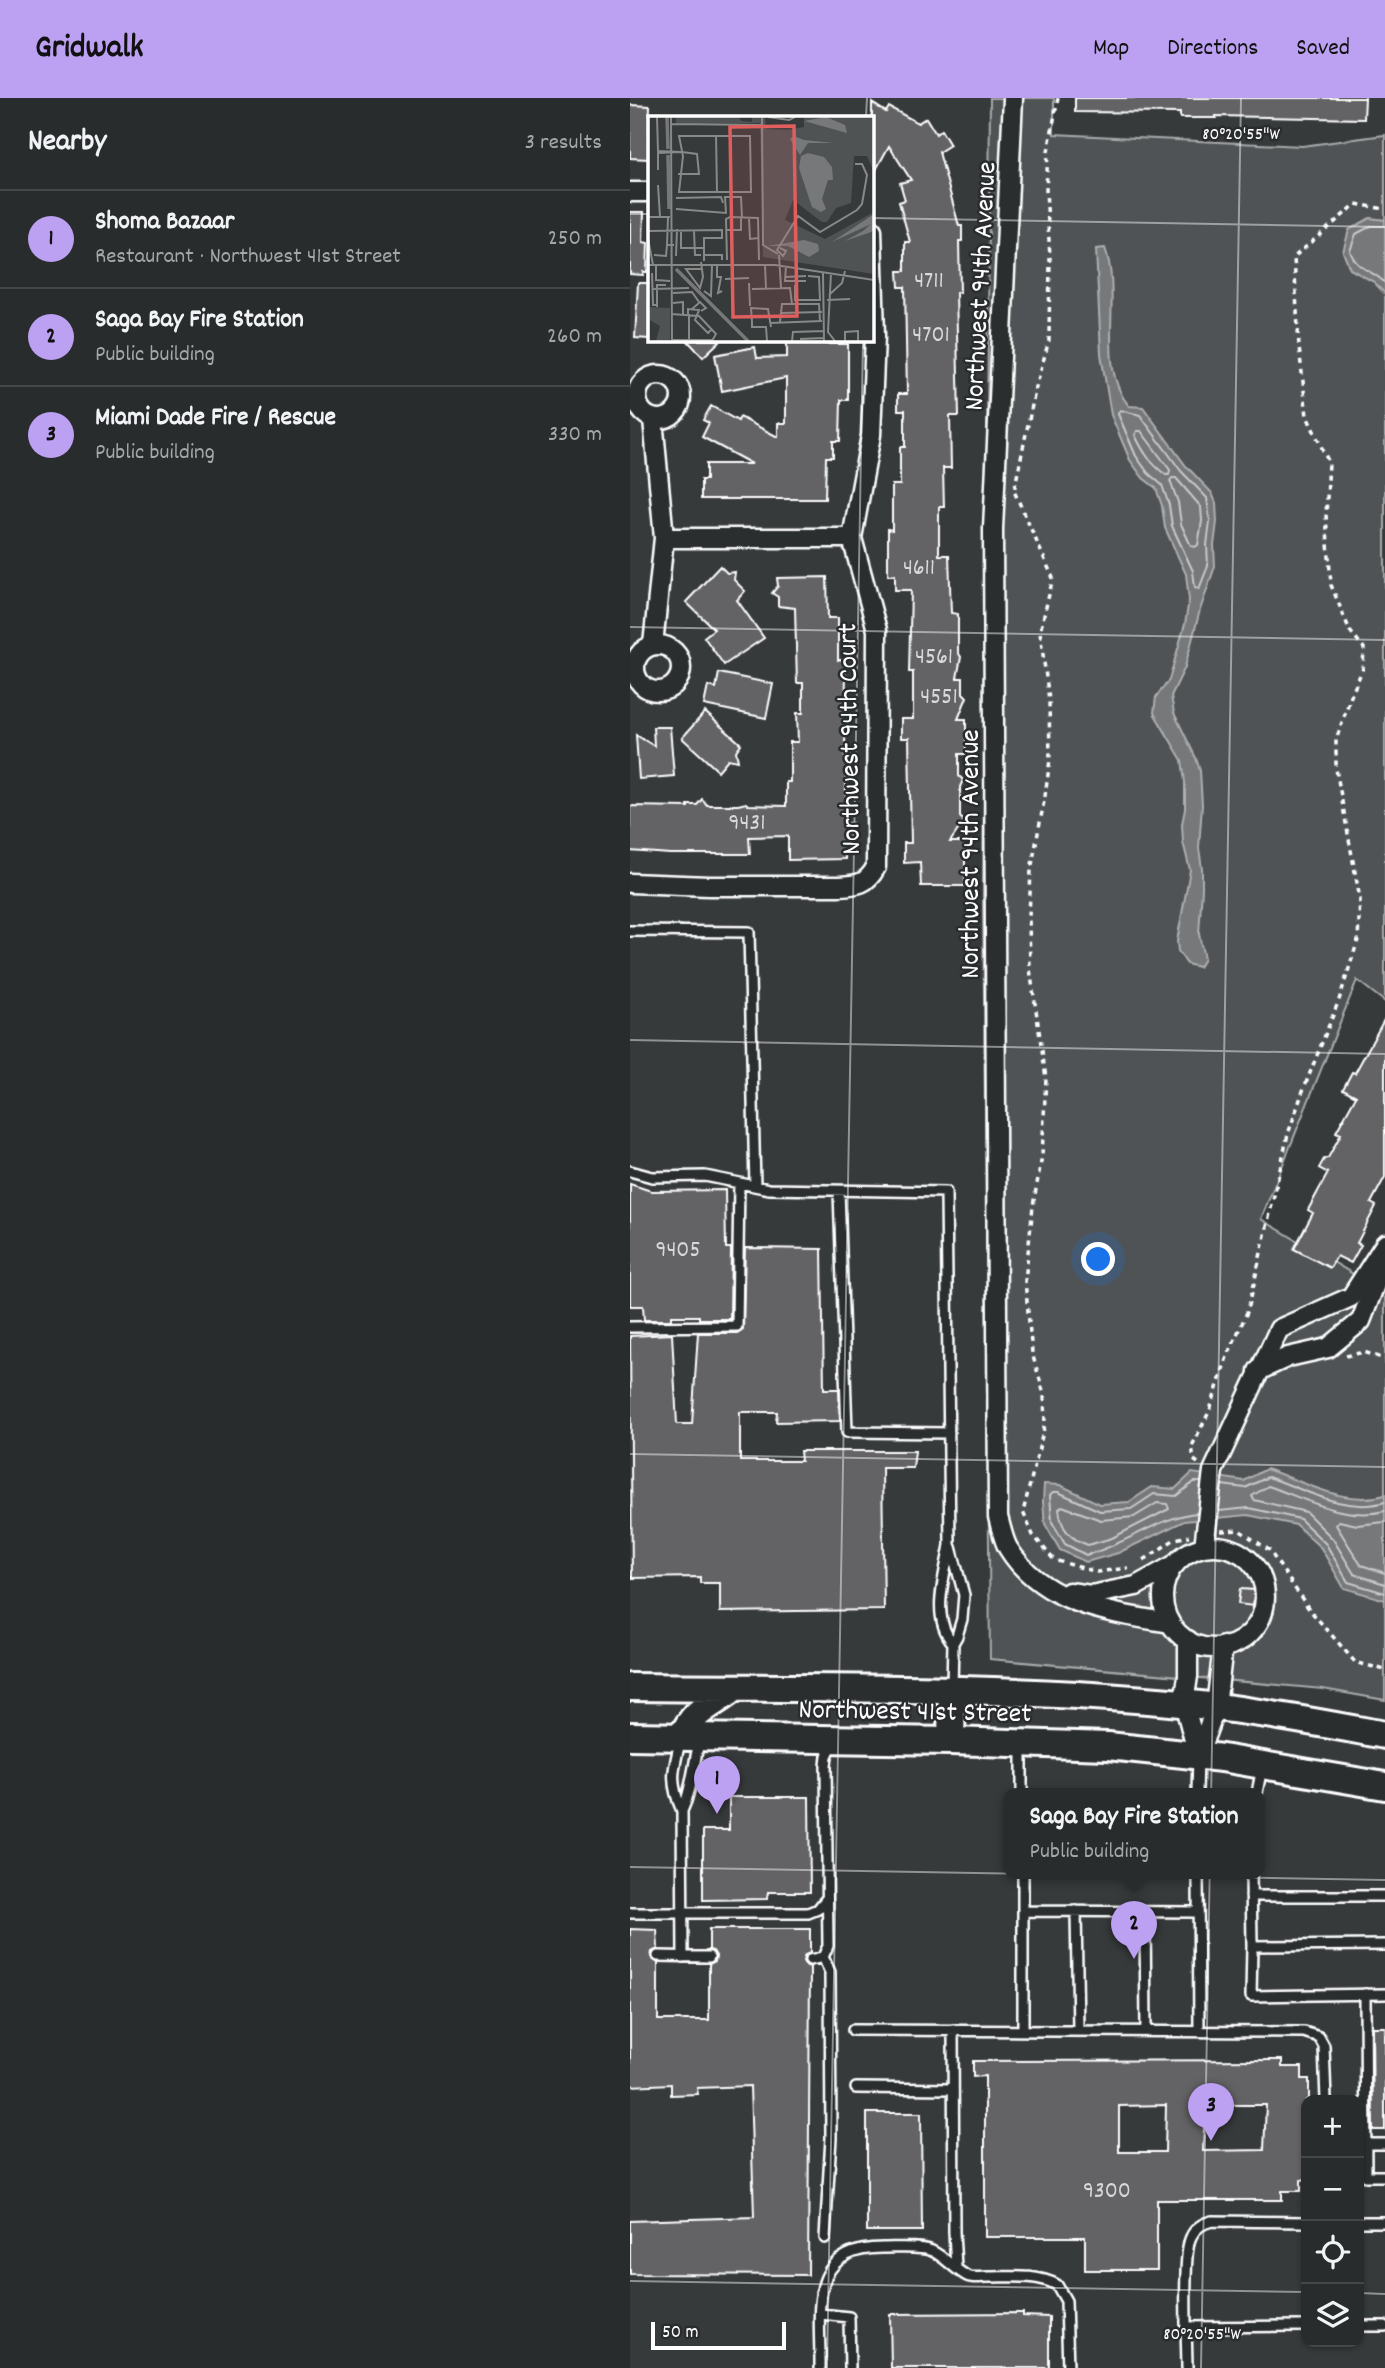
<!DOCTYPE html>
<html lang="en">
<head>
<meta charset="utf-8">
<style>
	:root { --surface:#292c2c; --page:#313434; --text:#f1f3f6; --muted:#a5a7a9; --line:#454848; --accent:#bca0f2 }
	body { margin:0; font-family:Dekko,sans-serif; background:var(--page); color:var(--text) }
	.controls { position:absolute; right:21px; bottom:21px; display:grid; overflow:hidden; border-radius:14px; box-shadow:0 2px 5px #0004 }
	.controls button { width:63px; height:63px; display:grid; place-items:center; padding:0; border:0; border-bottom:2px solid var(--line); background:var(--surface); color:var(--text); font:35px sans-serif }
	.scale { position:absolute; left:21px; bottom:18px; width:135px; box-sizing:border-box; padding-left:7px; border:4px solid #fff; border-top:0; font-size:19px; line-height:24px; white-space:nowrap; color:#fff; -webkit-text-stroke:5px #2a2d2e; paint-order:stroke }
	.you { position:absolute; left:469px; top:1162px; width:24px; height:24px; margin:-18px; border:5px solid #fff; border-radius:50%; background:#1a73e8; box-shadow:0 0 0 10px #1a73e833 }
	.badge { display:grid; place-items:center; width:46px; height:46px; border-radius:50%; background:var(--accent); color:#111; font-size:23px; font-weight:700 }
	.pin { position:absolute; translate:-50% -58px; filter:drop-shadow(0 2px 4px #0008) }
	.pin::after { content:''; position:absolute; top:37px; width:24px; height:21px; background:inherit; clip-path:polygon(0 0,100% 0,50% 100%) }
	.popup { position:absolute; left:373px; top:1690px; width:262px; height:91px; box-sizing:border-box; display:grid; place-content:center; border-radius:14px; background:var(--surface); filter:drop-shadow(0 2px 5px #0005); font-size:23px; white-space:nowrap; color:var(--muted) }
	.popup b { font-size:26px; color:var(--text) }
	.popup::after { content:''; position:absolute; left:50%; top:100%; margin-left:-14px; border:14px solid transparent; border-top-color:var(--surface) }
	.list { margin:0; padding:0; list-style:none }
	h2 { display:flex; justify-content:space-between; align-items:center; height:91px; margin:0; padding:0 28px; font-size:30px }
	h2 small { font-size:23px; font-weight:400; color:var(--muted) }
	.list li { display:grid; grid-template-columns:46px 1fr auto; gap:21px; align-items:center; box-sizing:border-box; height:98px; padding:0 28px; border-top:2px solid var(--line) }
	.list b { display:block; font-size:26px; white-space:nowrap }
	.list p { margin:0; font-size:23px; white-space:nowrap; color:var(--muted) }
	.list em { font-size:23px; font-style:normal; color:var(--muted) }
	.icon { flex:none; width:38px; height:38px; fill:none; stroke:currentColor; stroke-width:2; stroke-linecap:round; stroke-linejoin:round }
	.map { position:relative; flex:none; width:755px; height:2270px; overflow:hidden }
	header { display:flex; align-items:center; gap:42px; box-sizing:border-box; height:98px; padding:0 35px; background:var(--accent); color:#111 }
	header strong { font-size:33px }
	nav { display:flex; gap:38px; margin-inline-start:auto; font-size:24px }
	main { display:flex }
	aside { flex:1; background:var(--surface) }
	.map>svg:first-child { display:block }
	.green { fill:#505354; stroke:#a8a9aa; stroke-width:2 }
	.water { fill:#767879; stroke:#adaeaf; stroke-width:2 }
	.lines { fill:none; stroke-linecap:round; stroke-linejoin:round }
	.shore { stroke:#c8c9c9; stroke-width:2 }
	.building { fill:#636465; stroke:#fff; stroke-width:2; fill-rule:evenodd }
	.service-casing { stroke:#fff; stroke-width:14 }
	.minor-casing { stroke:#fff; stroke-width:23 }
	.primary-casing { stroke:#fff; stroke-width:32 }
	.path { stroke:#fff; stroke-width:3.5; stroke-dasharray:5 5; stroke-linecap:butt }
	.service { stroke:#2a2d2e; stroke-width:9 }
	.minor { stroke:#2a2d2e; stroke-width:18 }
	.primary { stroke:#2a2d2e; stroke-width:26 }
	.ticks { fill:none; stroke:#fff; stroke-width:2; stroke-opacity:0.45 }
	.labels { text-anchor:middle; stroke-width:5; stroke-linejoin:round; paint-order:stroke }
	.number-label { font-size:24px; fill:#d8d8d8 }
	.street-label { font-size:28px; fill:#fff; stroke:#2a2d2e }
	.inset-river { fill:none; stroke:#767879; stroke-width:3.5 }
	.inset-road { fill:none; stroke:#878989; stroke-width:2 }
	.view { fill:#e05e5e; fill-opacity:0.15; stroke:#e05e5e; stroke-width:3.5 }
	.inset-edge { fill:none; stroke:#fff; stroke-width:3.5 }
	.ticks-label { font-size:18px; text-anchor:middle; fill:#fff; stroke:#2a2d2e; stroke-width:5; stroke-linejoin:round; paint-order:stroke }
</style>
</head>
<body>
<header>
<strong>Gridwalk</strong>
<nav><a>Map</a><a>Directions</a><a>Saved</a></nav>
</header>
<main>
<aside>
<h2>Nearby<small>3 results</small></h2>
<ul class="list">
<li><span class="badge">1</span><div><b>Shoma Bazaar</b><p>Restaurant · Northwest 41st Street</p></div><em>250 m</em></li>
<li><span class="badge">2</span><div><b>Saga Bay Fire Station</b><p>Public building</p></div><em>260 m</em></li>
<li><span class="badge">3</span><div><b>Miami Dade Fire / Rescue</b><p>Public building</p></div><em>330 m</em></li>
</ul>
</aside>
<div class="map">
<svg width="755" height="2270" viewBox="0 0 755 2270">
	<rect width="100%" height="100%" fill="#373a3b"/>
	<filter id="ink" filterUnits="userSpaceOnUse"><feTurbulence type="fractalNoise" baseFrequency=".0143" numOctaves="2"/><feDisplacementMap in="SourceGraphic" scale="14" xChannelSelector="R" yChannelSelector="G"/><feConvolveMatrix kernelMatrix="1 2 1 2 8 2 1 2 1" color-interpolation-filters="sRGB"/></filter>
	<g filter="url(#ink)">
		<path class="green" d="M360,0H424V36L672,48L755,37V904L727,882L631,1121L755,1195V1602L693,1591L360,1561L353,796Z"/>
		<path class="water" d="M740,120L755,122V196L744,184L720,171L713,154L719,132Z
			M475,150C493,198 465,267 499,308L513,309L556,368L582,395L586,405L587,424L584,447L585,468L570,512L555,569L541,598L544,615L566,660L570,673L572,707L569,750L572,771V791L569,836L574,861L569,869L557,866L548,853L547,843L560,772L553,744L552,726L555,711V684L552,662L524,615L526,599L539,582L555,526L559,502L556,476L535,430L532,408L526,390L513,380L500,362L481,317L471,256L466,151Z
			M636,1371C673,1383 715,1409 755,1397V1502L714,1490L691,1450L666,1427L618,1417L554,1423L488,1455L456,1464L430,1452L415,1426L413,1404L414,1386L430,1387L470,1406L499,1404L522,1389L545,1391L562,1375L614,1383Z"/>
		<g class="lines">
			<path class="shore" d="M755,128H741L726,136L720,153C728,174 741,170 755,185
				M490,312L510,317L551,373L577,400L580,423L577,447L578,468L569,491L565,489L563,473L542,428L539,407L532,387L518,375L506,358L488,316Z
				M507,333H511L540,372L539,377H536C521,366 513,354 505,337Z
				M542,380H546L571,409L572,423L568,447L565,449L561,448L551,426L548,404L540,383Z
				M592,1387L615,1390L638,1379C674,1391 715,1416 755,1404
				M527,1405L537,1406L539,1411L482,1440L458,1447C440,1441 431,1431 429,1411L432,1408L471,1422L504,1419Z
				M589,1413L619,1410L670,1421L696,1446L718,1484L755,1495
				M755,1413C714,1423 676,1401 638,1388L622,1398L624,1402L676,1414L703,1441L724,1476L755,1486
				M567,1415C528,1419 495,1447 456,1457L435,1446L422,1424L420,1397L423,1394H428L470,1413L501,1411L524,1396L546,1398L564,1384H571
				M755,1424L727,1427L709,1423L706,1427L731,1467L755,1475"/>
		</g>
		<path class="building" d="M445,0H735L734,21L586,18V20H550V15L445,14Z
			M242,5L256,14L259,9L288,25L296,20L306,36L311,32L320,47L309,54L329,128H332V143H329L330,194H326L329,318H320L321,370H313L314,409H309V457H319L321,515L328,516V554L331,559L327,580H333V595L337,599L328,621H336V656H329V678L333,682L330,689V719L334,723L320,744H335V788H291L290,764L274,765V745H281L279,640H271V621H283V574H279L281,492H265V477H258V431L262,432V387H270V349H275V312H268V296H277L275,189H269L268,173H275V144H280L269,104L275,102L270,85L281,82L259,48L242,79Z
			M0,7L20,8L18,61L0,60Z
			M0,114H14L13,144L18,145L17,174H13V177L0,176Z
			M8,185H19V241L5,240Z
			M57,242H91L73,259Z
			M157,242H187L186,245L195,244V246H218V302H211L210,343H203V359H196L195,401H71V382H76V366H122L72,339L79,325L73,322L81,308L108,323L110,319L148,339V325H156V280L92,293L85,257L125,249L127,260L157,259Z
			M90,468L97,475L105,474L104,482L115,493L107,502L134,540L94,567L74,539L84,531L56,504Z
			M197,479L198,520H208V562H216L215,659H224V680H216V725H222V745H215V761L158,762V738L119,739L120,756H40L0,753V708L58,709V707H67L72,701L77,707H108L116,705L118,707L156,708V684H160V644H168L167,615H173V585H167L165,510L148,508V499L142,495L148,488L147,480Z
			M89,575L143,586L136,620L74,607L78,588L86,590Z
			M75,614L111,646L106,653L108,663L98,661L88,673L52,640Z
			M23,629H40L44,678L9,681L6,637L24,648Z
			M755,920V1079L741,1105L746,1108L727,1145L731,1147L721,1165L707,1158L700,1170L664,1151L683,1115L678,1112L698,1075L689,1070L694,1061L698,1060L711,1036L706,1034L726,998L713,991L722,974L725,975Z
			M0,1086L21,1093L95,1092L96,1150H101L100,1221H69V1218H41V1222H14L13,1208H0Z
			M115,1150L192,1151L194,1291H209L210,1323L146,1324L147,1314H110V1363H171L170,1353H285L283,1370H252L254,1512L90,1514V1485H70V1479L2,1480L0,1238L42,1236L47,1326H62L68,1235H107L113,1231Z
			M610,1491L625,1492L623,1508L608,1506Z
			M99,1699H179L180,1794H138L137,1801L73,1802V1732H99Z
			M0,1831L27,1832L28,1851L22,1854L21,1859L28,1865V1922H79V1866L85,1863L86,1858L83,1853L79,1852V1831H180V1855L175,1857L173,1863L175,1867L180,1869L178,2177L0,2176V2123L124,2119L120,1988L67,1990L68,1996L41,1997V1986L0,1988Z
			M742,1929H755V2032H743Z
			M652,1962V1969H672V1981H679V2002H676V2081L671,2082V2093H652V2102H527V2172H455V2139H355V1978L343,1979V1963ZM536,2007L535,2054H489V2008ZM575,2007H636L634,2052L573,2053Z
			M237,2015H291L292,2133H237Z
			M393,2215V2218L419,2219V2270H261L260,2216Z"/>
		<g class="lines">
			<defs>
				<path id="service" d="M0,833L119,834L125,1088
					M0,1073L22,1079L75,1078L139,1091L316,1094L320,1447C315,1478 300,1519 323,1545
					M209,1093L217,1334L319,1335
					M0,1229L107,1228L109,1085
					M321,1449L334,1497L332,1521L327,1538L323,1545L322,1589
					M51,1641C43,1671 39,1684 52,1713L53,1859
					M392,1647V1695
					M567,1695L568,1659
					M627,1695L632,1669
					M52,1713C63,1690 63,1665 70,1641
					M568,1775L569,1934
					M621,1775L622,1848L755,1847
					M621,1798H755
					M393,1813L568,1814
					M446,1813L448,1932
					M515,1814L516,1933
					M0,1815H178L188,1811L197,1800
					M622,1848L621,1898L755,1896
					M28,1858L79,1859
					M193,1859L200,1874L201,2040L195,2140
					M180,1862L193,1859L198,1848L196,1668L197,1658L204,1643
					M735,1896L736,2078H755
					M223,1932L674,1934L689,1939L694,1948L696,2002
					M323,1932L324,2134L326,2169
					M393,1932V1775
					M226,1990L323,1991
					M736,2046H755
					M729,2124H755
					M191,2216L219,2219L220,2270
					M729,2228H755
					M557,2229L676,2228
					M190,2270C191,2214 175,2149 254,2150C266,2150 292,2148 302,2153C315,2159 325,2172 337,2178C343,2181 352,2179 358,2179C381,2179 407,2176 427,2187L436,2203L438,2270
					M557,2270C557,2245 552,2156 561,2139C565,2130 573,2125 582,2123L676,2124"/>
				<path id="minor" d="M383,0L363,431L368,1419C371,1429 373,1441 378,1450C413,1507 481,1515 540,1525
					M0,94H19
					M7 299a22 22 0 1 1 44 0a22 22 0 1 1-44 0Z
					M23,321L34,440L23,547
					M34,440H222
					M5 570a23 23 0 1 1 46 0a23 23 0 1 1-46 0Z
					M0,785L79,788H210C228,787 237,786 246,769L247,532L222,440L241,337L245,238L242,132
					M628,1273L658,1259L698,1250L731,1223L755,1160
					M533 1499a51 51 0 1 1 102 0a51 51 0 1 1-102 0Z
					M574,1449L583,1373L649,1231L721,1199L755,1146
					M439,1494L461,1497L506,1488L544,1467
					M558,1542V1578L554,1605L568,1657
					M568,1657L586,1609L593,1548"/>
				<path id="primary" d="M0,1589C180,1591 361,1587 540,1604C612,1610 684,1624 755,1637
					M0,1638L321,1643L478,1648L592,1660L755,1688
					M52,1639C66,1609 79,1610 104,1590
					M321,1643L322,1592"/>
			</defs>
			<use href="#service" class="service-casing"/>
			<use href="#minor" class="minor-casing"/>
			<use href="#primary" class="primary-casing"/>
			<path class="path" d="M428,0L418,54L416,92L420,159L419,242L405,293L384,393L423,480L410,534L419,602L420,662L415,698L401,772L399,819L400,871L416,980L412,1058L403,1108L395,1183L402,1255L414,1296L415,1326L393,1414L403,1437L424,1462L467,1474L498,1470
				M716,1258L734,1254L755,1261
				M568,1365L564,1362L562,1348L580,1312L597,1259L618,1212L658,1036L674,990L709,902L728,842L730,801L706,671V642L721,598L733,570L734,550L720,533L701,487L696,417L699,365L677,318L669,249L664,159L726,106L755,111
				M591,1433L609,1432L639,1452L679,1511L725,1564L755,1572
				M514,1462L545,1441L559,1438"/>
			<use href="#service" class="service"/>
			<use href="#minor" class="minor"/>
			<use href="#primary" class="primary"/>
		</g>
	</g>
	<path class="ticks" d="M236,19L237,0M0,116H19M242,120L755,129M0,529L755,542M0,942L755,956M0,1356L755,1369M0,1769L755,1782M0,2183L676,2194M729,2195L755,2196M197,2270L233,242M571,2270L611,0"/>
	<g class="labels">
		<g class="number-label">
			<text x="299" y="189">4711</text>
			<text x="301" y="243">4701</text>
			<text x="289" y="476">4611</text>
			<text x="304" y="565">4561</text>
			<text x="309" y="605">4551</text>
			<text x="117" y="731">9431</text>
			<text x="48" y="1158">9405</text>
			<text x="477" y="2099">9300</text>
		</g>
		<g class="street-label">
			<text transform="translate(348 188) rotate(-87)" y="10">Northwest 94th Avenue</text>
			<text transform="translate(217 641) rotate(-91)" y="10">Northwest 94th Court</text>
			<text transform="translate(338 756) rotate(-90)" y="10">Northwest 94th Avenue</text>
			<text transform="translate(285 1611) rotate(1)" y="10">Northwest 41st Street</text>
		</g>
	</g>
	<g transform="translate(18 18)">
		<rect width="226" height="226" fill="#373a3b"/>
		<path d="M28,1H91L93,5L104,6V1H117L118,13L139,14L156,11V1H226V56L219,40H206L203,87L188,92L179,106H174L145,84L137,104L177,123L226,96V158L115,141L112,7L28,8ZM0,191L22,192V225H8L12,210L0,203Z" fill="#505354"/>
		<path d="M178,1L197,9L199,17L156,5ZM146,20L156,24L186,27H160L152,39L142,23ZM160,37L176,41L184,51L185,64H180L174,83L178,93L173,96L164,91L151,52L153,40ZM226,98V115L197,125L215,115L223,108L184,126ZM156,124L170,128L171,135L161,141L140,130H119Z" fill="#767879"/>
		<path class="inset-river" d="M19,1L20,33M20,39L21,93M28,153L100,225"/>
		<path class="inset-road" d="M9,1L10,35L34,36L10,37V54M23,1L24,225M120,1L141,4L147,1M114,2L115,129L130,138M23,8L114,9M68,19L69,76M31,20H102L103,76H31L35,40ZM30,58H51L49,38L34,36M10,69L12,101M28,82L73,81L75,87M28,93L78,97L77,81H93L94,102M0,101H22M20,102L19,129H26M101,102L102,123L111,122M78,114H93V102M0,115L74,114V122H56V145M33,115V132H56M46,115L47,139H53M0,122L5,149M132,132L138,135L135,140L129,134L150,100L172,116L209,94L214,88L219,59L214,48H207M6,139L18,140L19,129M55,139H74V144M131,139L133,172M28,140L29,113M79,144L78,103L82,101L110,102L111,144M53,146L55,161L52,172L38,153H54M69,148V161H73L70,177L74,175M0,149H127L226,164M8,149V164L22,165M117,149L118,173M138,150L137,165H158M4,157L5,189H9M175,157L176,225M183,157L180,216L187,225M137,161L158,160M77,163L101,162M101,167L102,190M147,169V184H172L171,161L160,160M4,173L41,172M104,173L142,172L144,188M56,175L63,180L64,149M25,177L44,176L51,186M181,179L194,167L197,155M179,184L202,183M25,187L35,186V198M9,191V169H18M44,193L52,186L58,192L53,195M132,197L174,196M23,198L51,200L68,218L64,225M40,198V193L51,194L47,204L60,217L64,213M104,206L103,192L120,193L123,211M104,206V211H118L119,225M132,206L134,188H171L172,205M122,207L174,205M152,223L176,222M23,224H64M41,225V198M144,225L145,216L176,215M197,225V216L210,215V225"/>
		<path class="view" d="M146,10L149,200L85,201L82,11Z"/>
		<rect width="226" height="226" class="inset-edge"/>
	</g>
	<g class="ticks-label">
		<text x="611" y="41">80°20'55"W</text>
		<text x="572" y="2241">80°20'55"W</text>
	</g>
</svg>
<div class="controls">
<button>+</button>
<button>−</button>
<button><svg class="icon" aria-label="locate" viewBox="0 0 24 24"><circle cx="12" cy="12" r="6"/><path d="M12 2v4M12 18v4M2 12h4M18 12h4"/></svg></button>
<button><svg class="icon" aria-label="layers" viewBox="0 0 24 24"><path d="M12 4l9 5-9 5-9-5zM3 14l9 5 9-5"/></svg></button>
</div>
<div class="scale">50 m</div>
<div class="you"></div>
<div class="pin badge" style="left:87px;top:1716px">1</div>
<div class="pin badge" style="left:504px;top:1861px">2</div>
<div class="popup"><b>Saga Bay Fire Station</b>Public building</div>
<div class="pin badge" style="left:581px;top:2043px">3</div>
</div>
</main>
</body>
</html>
